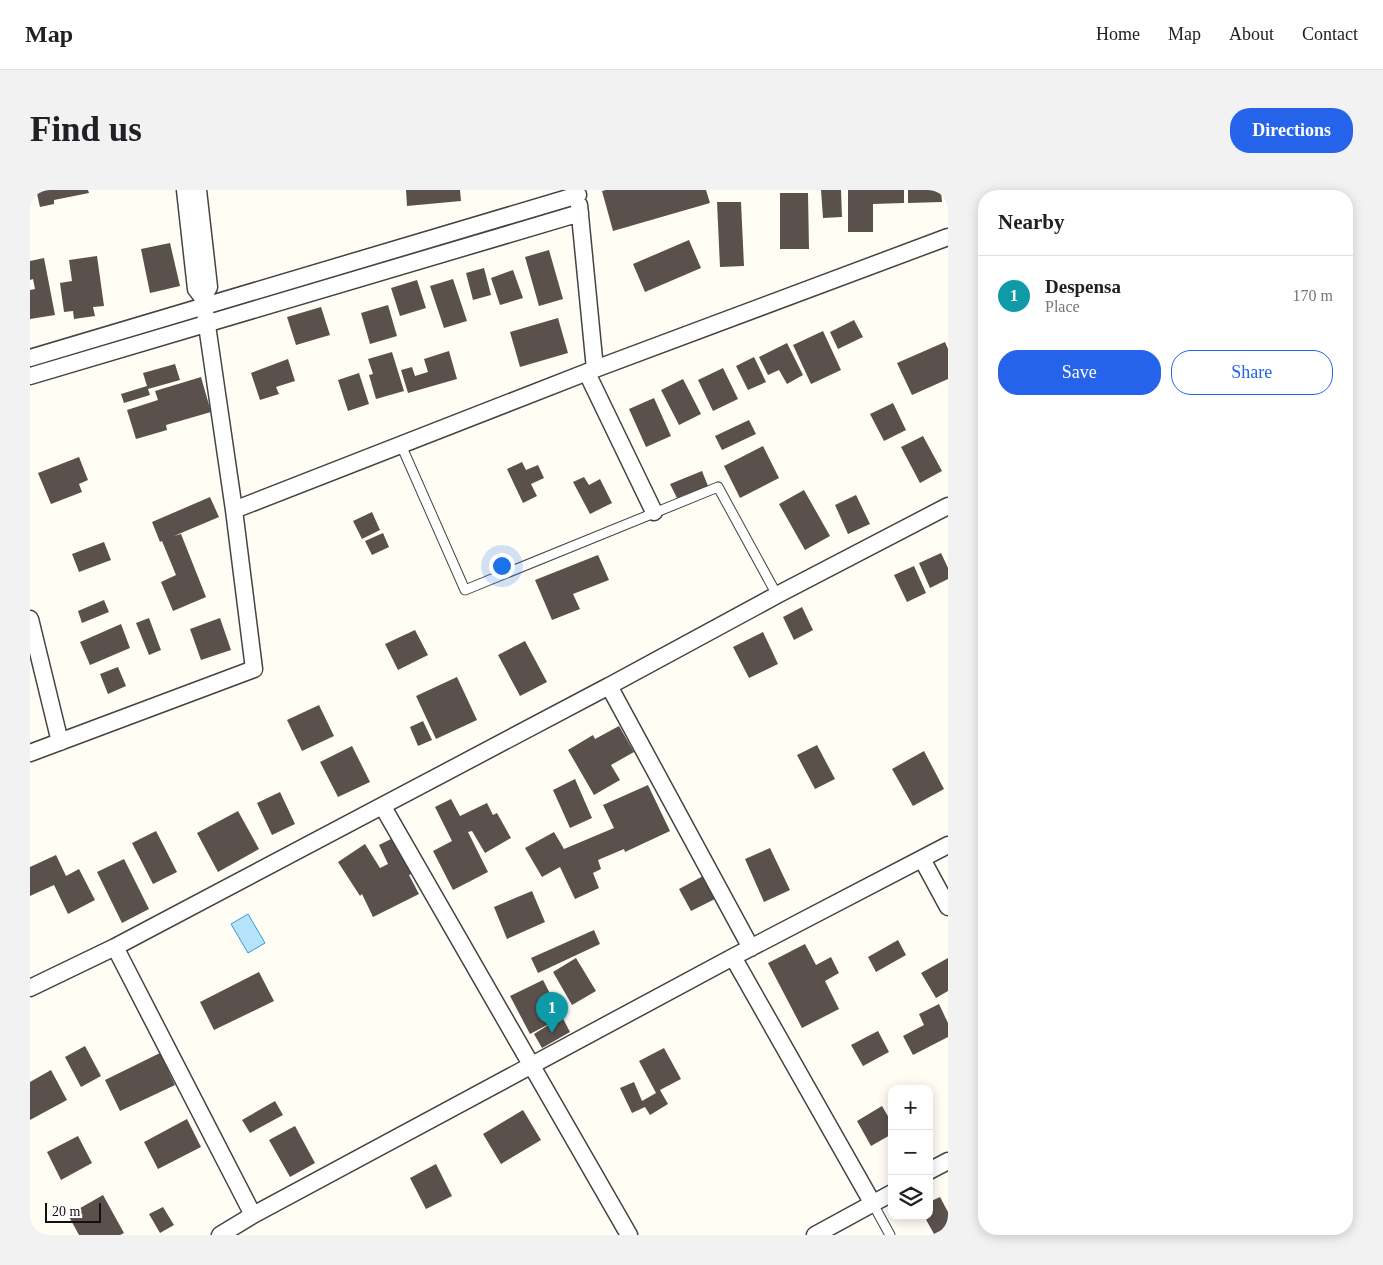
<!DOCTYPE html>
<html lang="en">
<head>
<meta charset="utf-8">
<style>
	:root { --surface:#fff; --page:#f2f2f2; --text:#202124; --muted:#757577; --line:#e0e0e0; --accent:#2563eb }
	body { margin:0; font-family:"Times New Roman",serif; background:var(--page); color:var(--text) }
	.controls { position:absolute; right:15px; bottom:15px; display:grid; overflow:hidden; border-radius:10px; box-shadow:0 2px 12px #0003 }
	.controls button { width:45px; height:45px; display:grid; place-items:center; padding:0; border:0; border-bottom:1px solid var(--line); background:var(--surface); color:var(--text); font:25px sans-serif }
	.scale { position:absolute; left:15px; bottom:12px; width:56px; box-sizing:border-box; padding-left:5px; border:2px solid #111; border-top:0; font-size:14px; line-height:18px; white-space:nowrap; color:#111; -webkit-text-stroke:4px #fff; paint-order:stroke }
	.you { position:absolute; left:471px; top:375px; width:18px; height:18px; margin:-12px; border:4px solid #fff; border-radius:50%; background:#1a73e8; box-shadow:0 0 0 8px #1a73e833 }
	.badge { display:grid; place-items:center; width:32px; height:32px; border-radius:50%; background:var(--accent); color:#fff; font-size:16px; font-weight:700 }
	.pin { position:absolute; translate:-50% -41px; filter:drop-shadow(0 1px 2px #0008) }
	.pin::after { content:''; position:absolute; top:26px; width:18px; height:15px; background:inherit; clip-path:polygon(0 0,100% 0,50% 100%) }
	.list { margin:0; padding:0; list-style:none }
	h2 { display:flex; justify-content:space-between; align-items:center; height:65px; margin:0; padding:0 20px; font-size:21px }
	h2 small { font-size:16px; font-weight:400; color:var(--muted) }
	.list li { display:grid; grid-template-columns:32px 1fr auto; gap:15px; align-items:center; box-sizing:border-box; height:80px; padding:0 20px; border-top:1px solid var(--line) }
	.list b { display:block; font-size:19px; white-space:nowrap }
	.list p { margin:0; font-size:16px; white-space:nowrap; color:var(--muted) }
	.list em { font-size:16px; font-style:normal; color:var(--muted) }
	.actions { display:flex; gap:10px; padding:15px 20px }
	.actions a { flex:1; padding:11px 0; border:1px solid var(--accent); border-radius:20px; text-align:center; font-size:18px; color:var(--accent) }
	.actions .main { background:var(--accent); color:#fff }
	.icon { flex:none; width:28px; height:28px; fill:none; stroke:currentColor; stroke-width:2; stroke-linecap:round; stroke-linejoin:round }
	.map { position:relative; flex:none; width:918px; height:1045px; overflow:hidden; border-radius:20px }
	header { display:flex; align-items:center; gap:30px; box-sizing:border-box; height:70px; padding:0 25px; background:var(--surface); border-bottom:1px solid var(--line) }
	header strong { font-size:24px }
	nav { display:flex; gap:28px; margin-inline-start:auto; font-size:18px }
	.intro { display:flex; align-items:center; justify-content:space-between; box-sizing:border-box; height:120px; padding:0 30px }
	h1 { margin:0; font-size:35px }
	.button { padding:12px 22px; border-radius:20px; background:var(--accent); color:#fff; font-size:18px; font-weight:700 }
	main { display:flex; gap:30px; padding:0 30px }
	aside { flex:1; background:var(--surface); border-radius:20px; box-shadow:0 2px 12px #0003 }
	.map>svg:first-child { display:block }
	.green { fill:#d6eeb9 }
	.water { fill:#b4e3fb; stroke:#359cd9 }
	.building { fill:#5b514c }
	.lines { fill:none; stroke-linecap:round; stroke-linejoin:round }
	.service-casing { stroke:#444; stroke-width:11 }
	.minor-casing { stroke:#444; stroke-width:19 }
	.service { stroke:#fff; stroke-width:9 }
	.minor { stroke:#fff; stroke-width:16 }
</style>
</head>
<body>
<header>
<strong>Map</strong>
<nav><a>Home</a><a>Map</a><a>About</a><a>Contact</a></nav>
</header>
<div class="intro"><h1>Find us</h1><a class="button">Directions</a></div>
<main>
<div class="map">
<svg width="918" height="1045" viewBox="0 0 918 1045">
	<rect width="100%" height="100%" fill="#fffdf4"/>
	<path class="green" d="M525,20L526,22L194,120L193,118Z
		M157,129L158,131L0,179V174Z"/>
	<path class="water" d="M218,724L235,753L218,763L201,734Z"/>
	<path class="building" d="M0,0H58L59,3L24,10V14L10,17L7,4L0,6Z
		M376,0H430L431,11L377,16Z
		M576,0H676L680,13L583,41L572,1Z
		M791,0H811L812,27L793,28Z
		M818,0H874V13L843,14V42H818Z
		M878,0H911L912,12L878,13Z
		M750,3H778L779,59H750Z
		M687,12H711L714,76L690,77Z
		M659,50L671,78L615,102L603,74Z
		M140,53L150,96L120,103L111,59Z
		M519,60L533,109L509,116L495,67Z
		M67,66L74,116L63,117L65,126L44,129L43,121L34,122L30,93L42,91L39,70Z
		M14,68L25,125L0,129V100L5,99L3,89L0,90V71Z
		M454,78L461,105L443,110L436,83Z
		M483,80L493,108L470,115L461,88Z
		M423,89L437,131L414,138L400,96Z
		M387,90L396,118L370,126L361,98Z
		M358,115L367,146L340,154L331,123Z
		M291,117L300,145L266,155L257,127Z
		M528,128L538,163L490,177L480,142Z
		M824,130L833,147L808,159L800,142Z
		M793,141L811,180L781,194L763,155Z
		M915,152L918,159V189L882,205L867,173Z
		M757,153L773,185L757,194L749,180L738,185L729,167Z
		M419,161L427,189L378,203L371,180L382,177L385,186L398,182L394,169Z
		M362,162L374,201L346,209L339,185L343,184L338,169Z
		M724,167L736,192L718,200L706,176Z
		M258,169L265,191L246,197L249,204L230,210L221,183Z
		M145,174L150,190L118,199L120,205L94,213L91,204L117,196L113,183Z
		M693,178L708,209L683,221L668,190Z
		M329,183L339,214L318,221L308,190Z
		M171,187L181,222L136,235L137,240L106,249L97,220L128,210L125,201Z
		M653,189L671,224L649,235L631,200Z
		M624,208L641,246L616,257L599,219Z
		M863,213L876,240L854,251L840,224Z
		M719,230L726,244L692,260L685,246Z
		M893,246L912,281L890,293L871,257Z
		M733,256L749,288L710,308L694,276Z
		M49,267L58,290L49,294L52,302L21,314L8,283Z
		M492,272L496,280L508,275L514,288L501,294L507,306L493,313L477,279Z
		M672,281L678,296L647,308L640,294Z
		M554,287L559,295L570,289L582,313L560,324L543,292Z
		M774,300L800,346L775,360L749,314Z
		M826,305L840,334L818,344L805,315Z
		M180,307L189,327L144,346L151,344L176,407L143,421L131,392L146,385L132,351L130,352L122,332Z
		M342,322L350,340L332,349L323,331Z
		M353,343L359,357L342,365L335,351Z
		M74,352L81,370L49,382L42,364Z
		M911,363L918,378V389L900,398L889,373Z
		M568,365L579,390L543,404L550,419L522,430L505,390Z
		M884,376L896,403L877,412L864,385Z
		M74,410L79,422L52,433L48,421Z
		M772,417L783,440L764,450L753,427Z
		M119,428L131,460L119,465L106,433Z
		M190,428L201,460L171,470L160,439Z
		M91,434L100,458L60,475L50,452Z
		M385,440L398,465L368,480L355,454Z
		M733,442L748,474L719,488L703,457Z
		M495,451L517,492L490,506L468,465Z
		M88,477L96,496L78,504L70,484Z
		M427,487L447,530L406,549L386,506Z
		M289,515L304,546L272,561L257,530Z
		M393,531L402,550L388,556L380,537Z
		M589,536L604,562L581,575L590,590L564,605L538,560L563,545L565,549Z
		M787,555L805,589L785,599L767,565Z
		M322,556L340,592L308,607L290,572Z
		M894,561L914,599L883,616L862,579Z
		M545,589L562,628L540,638L523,600Z
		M618,595L640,641L595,662L594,659L568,670L571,679L563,683L569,698L545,709L530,677L512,687L495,658L524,642L534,659L584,638L573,615Z
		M250,602L265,634L242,645L227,613Z
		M421,609L430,626L457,613L463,625L467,623L481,648L455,663L442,641L438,642L458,682L423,700L403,661L422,651L405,617Z
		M208,621L229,659L188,682L167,643Z
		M126,641L147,682L123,694L102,653Z
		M371,644L388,681L379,685L389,704L343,727L332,704L330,706L308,672L335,654L350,678L358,674L349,655Z
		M740,658L760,700L734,712L715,669Z
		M26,665L36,686L49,679L65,710L38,724L24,695L0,706V677Z
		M94,669L119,719L92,733L67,682Z
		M675,685L687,708L661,721L649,699Z
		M502,701L515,732L477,749L464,717Z
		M564,740L570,754L508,783L501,768Z
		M868,750L876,765L846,782L838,767Z
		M775,754L786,775L801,767L809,783L795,791L809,819L772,838L738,773Z
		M546,768L566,801L542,815L523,782Z
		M918,768V801L906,808L891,783Z
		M229,782L244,811L184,840L170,812Z
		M513,790L540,842L512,858L504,844L523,832L500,844L480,806Z
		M909,814L918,833V847L883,865L873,846L894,835L889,824Z
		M848,841L859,862L833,876L821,855Z
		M55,856L71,886L51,897L35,867Z
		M634,858L651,889L630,900L638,914L620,925L615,917L602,923L590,898L604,892L612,911L626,903L609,871Z
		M130,863L145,895L90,921L75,890Z
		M21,880L37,910L0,930V892Z
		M245,911L253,925L220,943L212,930Z
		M852,916L862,933V944L841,956L827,931Z
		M493,920L511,950L471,974L453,944Z
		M157,929L171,957L128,979L114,952Z
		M265,936L285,973L260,987L239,950Z
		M48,946L62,973L31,990L17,962Z
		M406,974L422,1006L396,1019L380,988Z
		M73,1005L94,1043L90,1045H49L38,1025Z
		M910,1007L918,1022V1037L904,1044L894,1026H899V1012Z
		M133,1017L144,1035L130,1043L119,1024Z"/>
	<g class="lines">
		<defs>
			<path id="service" d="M371,255L435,400L688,297L747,405
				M843,1014L860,1045"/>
			<path id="minor" d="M168,0L179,97L173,108
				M549,15L565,179
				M0,168L548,5
				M557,183L624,322
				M0,186L550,23
				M204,320L565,179L918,47
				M0,429L30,552
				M579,496L747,405L918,316
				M0,563L224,479L204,320L173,108L166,99L155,0
				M353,617L599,1045
				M892,669L918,717
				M85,757L223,1025
				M703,767L843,1014
				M0,798L85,757L579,496L721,758
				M899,981L918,971
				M190,1045L223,1025L703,767L918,655
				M785,1045L862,1003"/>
		</defs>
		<use href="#service" class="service-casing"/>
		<use href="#minor" class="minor-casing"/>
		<use href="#service" class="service"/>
		<use href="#minor" class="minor"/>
	</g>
</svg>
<div class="controls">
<button>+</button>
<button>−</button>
<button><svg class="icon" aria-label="layers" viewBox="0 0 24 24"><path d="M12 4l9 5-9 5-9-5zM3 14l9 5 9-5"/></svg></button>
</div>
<div class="scale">20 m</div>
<div class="you"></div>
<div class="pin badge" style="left:522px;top:843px;background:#0f9aa8">1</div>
</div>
<aside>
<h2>Nearby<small></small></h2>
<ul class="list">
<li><span class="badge" style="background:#0f9aa8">1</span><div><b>Despensa</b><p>Place</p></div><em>170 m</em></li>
</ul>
<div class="actions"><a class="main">Save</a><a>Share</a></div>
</aside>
</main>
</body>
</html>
